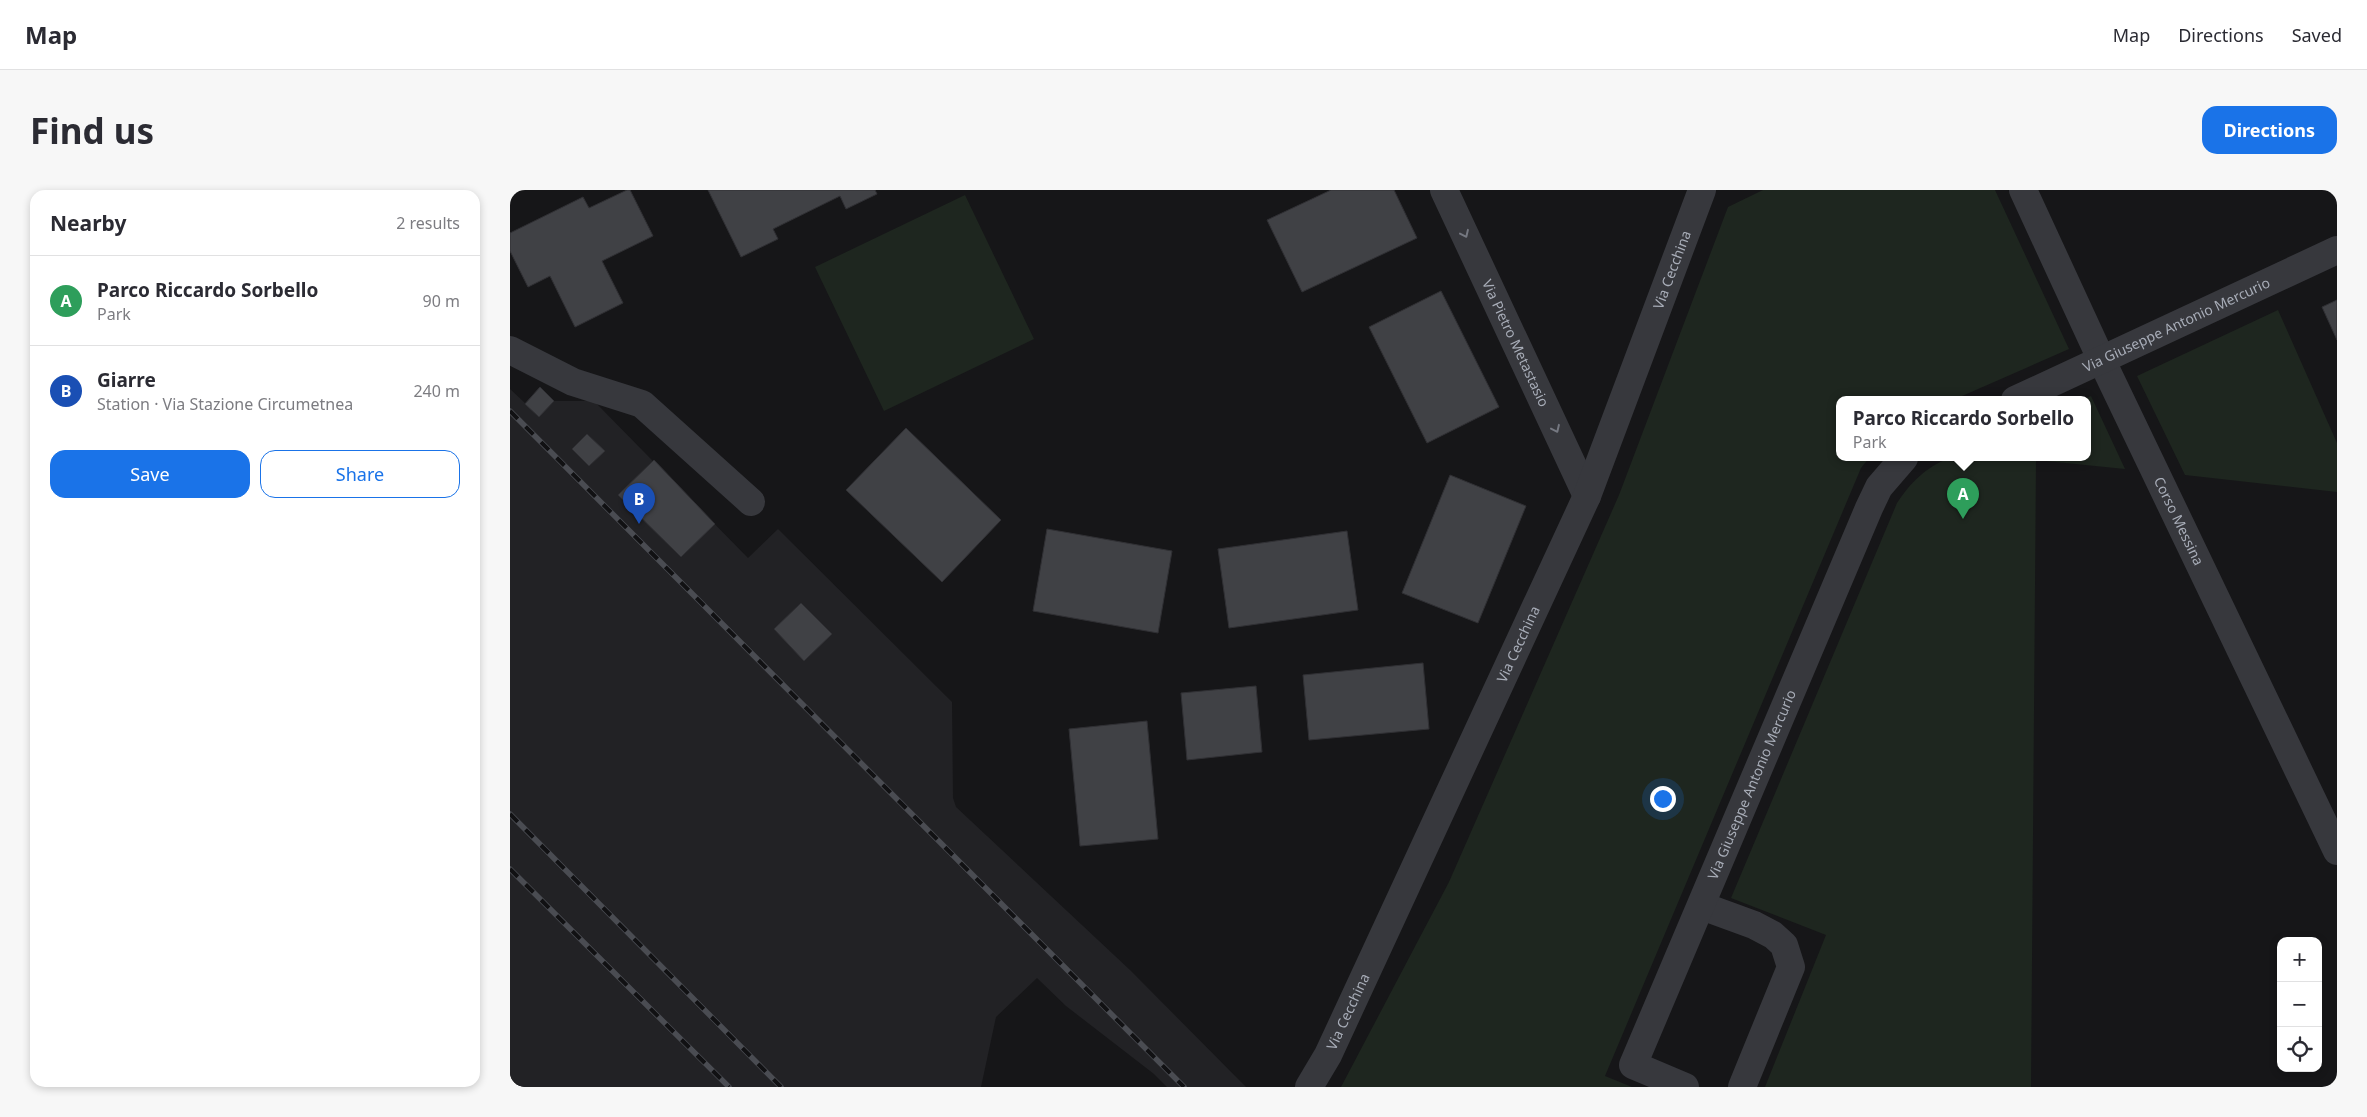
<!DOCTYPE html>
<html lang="en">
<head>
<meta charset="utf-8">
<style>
	:root { --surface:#fff; --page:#f7f7f7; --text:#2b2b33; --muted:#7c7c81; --line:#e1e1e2; --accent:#1a73e8 }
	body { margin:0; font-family:"Noto Sans",sans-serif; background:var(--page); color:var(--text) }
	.controls { position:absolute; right:15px; bottom:15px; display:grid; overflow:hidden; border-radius:10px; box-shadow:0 2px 8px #0003 }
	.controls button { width:45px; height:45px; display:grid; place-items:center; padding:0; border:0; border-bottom:1px solid var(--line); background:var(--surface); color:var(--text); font:25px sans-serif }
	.you { position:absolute; left:1152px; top:608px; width:18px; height:18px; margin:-12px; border:4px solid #fff; border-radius:50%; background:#1a73e8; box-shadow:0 0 0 8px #1a73e833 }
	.badge { display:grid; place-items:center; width:32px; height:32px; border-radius:50%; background:var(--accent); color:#fff; font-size:16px; font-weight:700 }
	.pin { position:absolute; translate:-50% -41px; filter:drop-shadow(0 1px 2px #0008) }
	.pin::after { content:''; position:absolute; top:26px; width:18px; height:15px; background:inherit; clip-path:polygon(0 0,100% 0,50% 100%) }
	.popup { position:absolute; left:1326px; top:206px; width:255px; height:65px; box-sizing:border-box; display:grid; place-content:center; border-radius:10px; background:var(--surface); filter:drop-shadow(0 1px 4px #0005); font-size:16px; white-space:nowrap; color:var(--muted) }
	.popup b { font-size:19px; color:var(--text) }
	.popup::after { content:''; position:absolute; left:50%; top:100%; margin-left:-10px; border:10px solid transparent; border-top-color:var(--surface) }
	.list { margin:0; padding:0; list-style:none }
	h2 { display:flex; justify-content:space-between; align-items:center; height:65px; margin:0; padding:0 20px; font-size:21px }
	h2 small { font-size:16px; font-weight:400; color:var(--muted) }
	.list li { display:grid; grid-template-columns:32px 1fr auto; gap:15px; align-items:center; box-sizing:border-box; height:90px; padding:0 20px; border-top:1px solid var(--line) }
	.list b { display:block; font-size:19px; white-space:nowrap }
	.list p { margin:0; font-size:16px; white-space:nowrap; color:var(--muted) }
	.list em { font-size:16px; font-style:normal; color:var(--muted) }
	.actions { display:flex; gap:10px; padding:15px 20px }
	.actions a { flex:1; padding:11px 0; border:1px solid var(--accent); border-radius:15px; text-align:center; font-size:18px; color:var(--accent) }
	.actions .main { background:var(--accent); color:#fff }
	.icon { flex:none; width:28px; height:28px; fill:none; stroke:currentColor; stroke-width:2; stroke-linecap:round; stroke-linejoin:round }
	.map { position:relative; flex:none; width:1827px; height:897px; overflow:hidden; border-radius:15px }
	header { display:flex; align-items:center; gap:30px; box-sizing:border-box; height:70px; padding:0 25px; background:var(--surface); border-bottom:1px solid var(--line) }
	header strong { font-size:24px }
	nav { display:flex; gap:28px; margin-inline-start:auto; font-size:18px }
	.intro { display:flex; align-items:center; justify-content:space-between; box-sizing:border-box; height:120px; padding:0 30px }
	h1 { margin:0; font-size:35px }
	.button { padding:12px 22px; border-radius:15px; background:var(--accent); color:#fff; font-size:18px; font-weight:700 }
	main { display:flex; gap:30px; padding:0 30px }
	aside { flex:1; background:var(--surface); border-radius:15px; box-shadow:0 2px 8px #0003 }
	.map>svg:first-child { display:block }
	.built { fill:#222225 }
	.green { fill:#1e261f }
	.building { fill:#404145; stroke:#303034 }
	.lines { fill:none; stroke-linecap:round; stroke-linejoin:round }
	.minor { stroke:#37383d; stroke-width:28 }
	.rail-casing { stroke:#4a4c52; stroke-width:5.5 }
	.rail { stroke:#111113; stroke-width:4; stroke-dasharray:11; stroke-linecap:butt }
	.oneway { stroke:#757881 }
	.labels { text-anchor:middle; stroke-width:5; stroke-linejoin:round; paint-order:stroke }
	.street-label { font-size:14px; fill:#a8adb8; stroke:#111113 }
</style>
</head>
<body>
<header>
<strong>Map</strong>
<nav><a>Map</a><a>Directions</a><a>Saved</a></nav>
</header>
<div class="intro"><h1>Find us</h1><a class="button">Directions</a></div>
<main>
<aside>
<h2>Nearby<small>2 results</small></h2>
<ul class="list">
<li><span class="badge" style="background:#2e9e5b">A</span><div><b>Parco Riccardo Sorbello</b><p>Park</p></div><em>90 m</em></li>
<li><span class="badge" style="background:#1a4fb4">B</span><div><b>Giarre</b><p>Station · Via Stazione Circumetnea</p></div><em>240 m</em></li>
</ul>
<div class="actions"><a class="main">Save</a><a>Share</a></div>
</aside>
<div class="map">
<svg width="1827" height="897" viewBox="0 0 1827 897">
	<rect width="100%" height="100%" fill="#161618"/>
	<path class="built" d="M30,197L44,211H84L238,368L268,339L442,512L443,608L446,617L620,780L736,897H657L644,884L556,816L527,788L486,827L471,897H0V199L15,213Z"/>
	<path class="green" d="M1253,0H1485L1559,159L1443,210H1329V268H1359L1351,278L1095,886L1122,897H831L939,692L1109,305L1218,17Z
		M455,5L524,149L374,221L305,77Z
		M1768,120L1827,253V302L1675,285L1627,186Z
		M1581,206L1615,279L1526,270L1521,897H1255L1316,745L1221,708L1387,313C1401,292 1415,278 1439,268H1577V210H1572Z"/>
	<path class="building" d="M117,0H120L143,46L92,71L113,113L65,137L40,86L18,97L0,61V43L73,7L79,18Z
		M198,0H365L367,4L336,19L330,6L263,39L268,49L231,67Z
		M821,0H884L907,48L792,102L757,30Z
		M931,101L989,217L917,253L859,137Z
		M1827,110V150L1812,117Z
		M30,197L44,211L29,227L15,214Z
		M396,238L491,330L432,392L336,300Z
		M77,244L95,261L79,276L62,259Z
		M144,270L205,334L171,367L108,305Z
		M940,285L1016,316L968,433L892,403Z
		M537,339L662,361L648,443L523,421Z
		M837,341L848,420L719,438L708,359Z
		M291,413L322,444L294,471L264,439Z
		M913,473L919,539L799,550L793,485Z
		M746,496L752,562L677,570L671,503Z
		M637,531L648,649L570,656L559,539Z"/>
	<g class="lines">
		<g class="minor">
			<path id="s1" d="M934,0L1077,306"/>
			<path id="s2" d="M1513,0L1592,171L1827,661"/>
			<path d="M0,160L63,192L132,214L241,312"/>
			<path id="s3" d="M1505,210L1827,60"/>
			<path d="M1192,716L1244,735L1263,745L1274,755L1281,777L1232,897"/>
			<path id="s4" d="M799,897L818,865L1077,306L1192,0"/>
			<path id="s5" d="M1175,897L1123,875L1359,318L1369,297L1394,268"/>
		</g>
		<defs>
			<path id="rail" d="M0,221L674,897
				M0,624L271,897
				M0,679L219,897"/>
		</defs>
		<use href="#rail" class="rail-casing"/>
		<use href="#rail" class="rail"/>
	</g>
	<defs><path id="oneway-chevron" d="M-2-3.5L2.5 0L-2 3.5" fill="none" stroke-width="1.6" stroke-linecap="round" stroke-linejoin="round" transform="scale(1.25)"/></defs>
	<g class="oneway">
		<use href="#oneway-chevron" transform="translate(955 44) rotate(65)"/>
		<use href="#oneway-chevron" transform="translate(1046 239) rotate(65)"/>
	</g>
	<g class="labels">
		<g class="street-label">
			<text dy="5" stroke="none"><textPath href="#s4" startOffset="895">Via Cecchina</textPath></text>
			<text dy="5" stroke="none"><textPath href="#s3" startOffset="178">Via Giuseppe Antonio Mercurio</textPath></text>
			<text dy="5" stroke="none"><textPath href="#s1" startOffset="169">Via Pietro Metastasio</textPath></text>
			<text dy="5" stroke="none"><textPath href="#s2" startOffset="366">Corso Messina</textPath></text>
			<text dy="5" stroke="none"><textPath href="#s4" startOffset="490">Via Cecchina</textPath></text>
			<text dy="5" stroke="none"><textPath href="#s5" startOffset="361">Via Giuseppe Antonio Mercurio</textPath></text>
			<text dy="5" stroke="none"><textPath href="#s4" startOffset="85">Via Cecchina</textPath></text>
		</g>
	</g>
</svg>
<div class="controls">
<button>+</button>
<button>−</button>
<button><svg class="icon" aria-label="locate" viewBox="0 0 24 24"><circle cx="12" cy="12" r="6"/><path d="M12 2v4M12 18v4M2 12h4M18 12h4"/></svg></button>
</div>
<div class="you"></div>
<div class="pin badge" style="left:1453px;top:329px;background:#2e9e5b">A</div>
<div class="popup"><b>Parco Riccardo Sorbello</b>Park</div>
<div class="pin badge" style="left:129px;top:334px;background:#1a4fb4">B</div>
</div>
</main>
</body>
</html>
